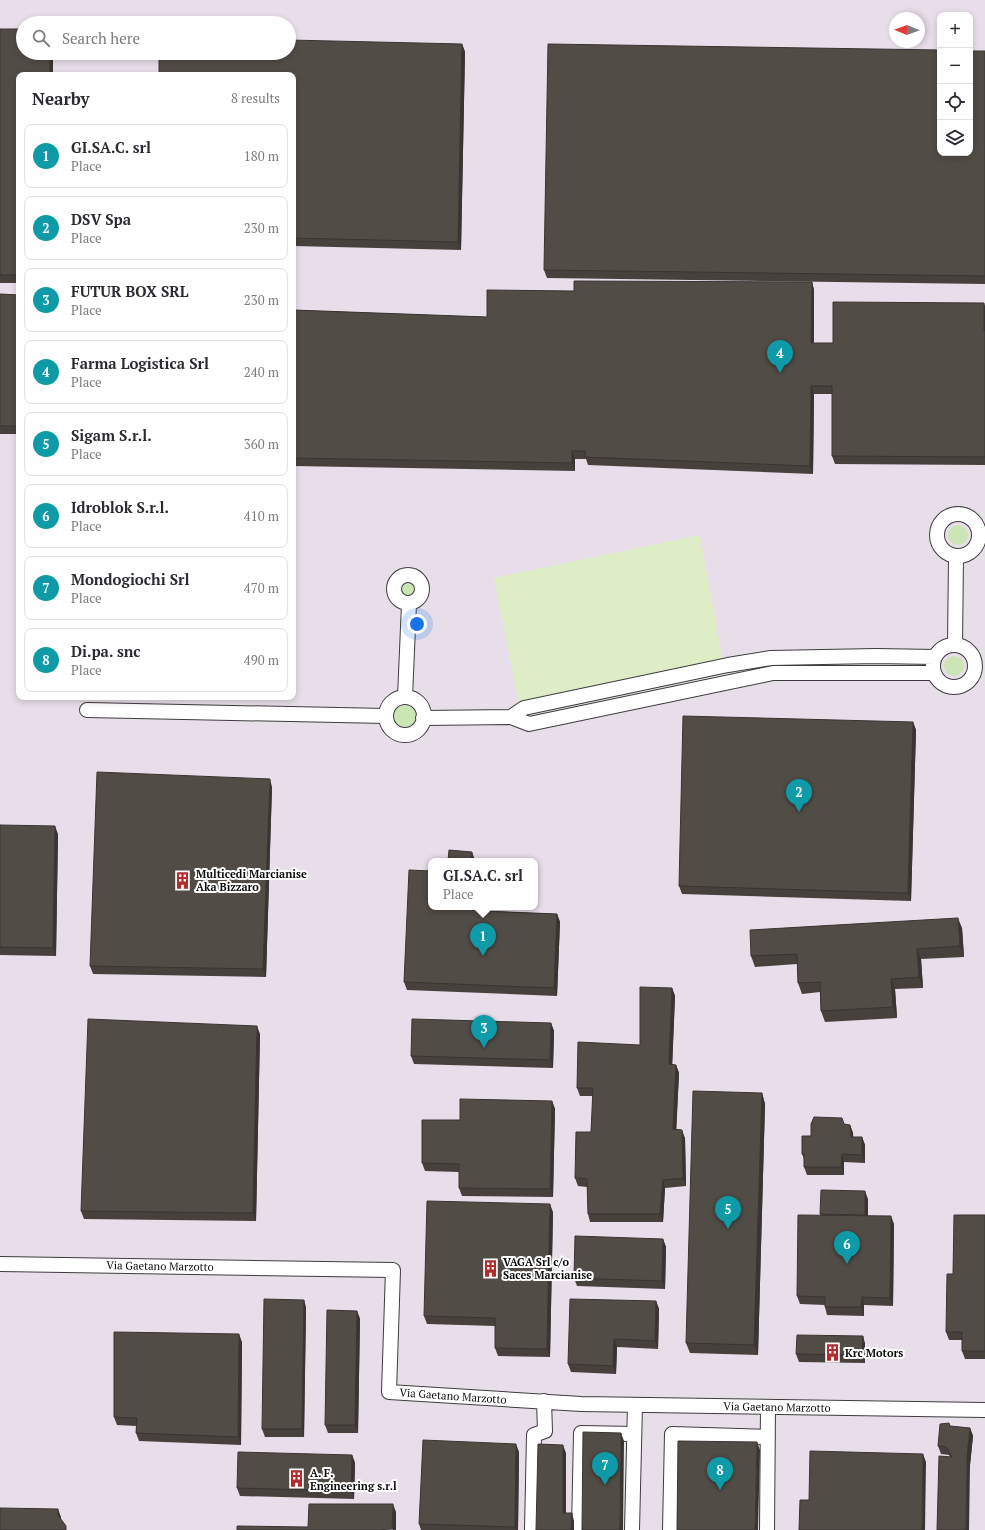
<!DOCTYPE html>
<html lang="en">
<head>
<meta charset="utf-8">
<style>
	:root { --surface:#fff; --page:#f2f2f3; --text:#2b2b33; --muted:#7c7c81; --line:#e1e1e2; --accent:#0f766e }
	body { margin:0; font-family:"PT Serif",serif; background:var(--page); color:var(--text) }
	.controls { position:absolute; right:12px; top:12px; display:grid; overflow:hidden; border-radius:8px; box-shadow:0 2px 6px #0003 }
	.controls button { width:36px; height:36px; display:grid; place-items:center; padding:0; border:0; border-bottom:1px solid var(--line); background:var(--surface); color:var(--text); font:20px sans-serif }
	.compass { position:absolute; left:889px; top:12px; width:36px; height:36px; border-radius:50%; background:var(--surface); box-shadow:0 2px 6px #0003; rotate:271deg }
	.you { position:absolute; left:417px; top:624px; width:14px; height:14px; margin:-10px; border:3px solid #fff; border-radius:50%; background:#1a73e8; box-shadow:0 0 0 6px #1a73e833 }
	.badge { display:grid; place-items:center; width:26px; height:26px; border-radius:50%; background:var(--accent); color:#fff; font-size:13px; font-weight:700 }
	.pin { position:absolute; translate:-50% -33px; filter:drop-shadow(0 1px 2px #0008) }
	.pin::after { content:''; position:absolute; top:21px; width:14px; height:12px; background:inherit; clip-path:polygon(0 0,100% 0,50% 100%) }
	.popup { position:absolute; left:428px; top:858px; width:110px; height:52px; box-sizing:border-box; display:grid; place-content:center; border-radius:8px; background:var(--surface); filter:drop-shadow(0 1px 3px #0005); font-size:13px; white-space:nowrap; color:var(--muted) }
	.popup b { font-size:15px; color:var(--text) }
	.popup::after { content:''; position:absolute; left:50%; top:100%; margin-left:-8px; border:8px solid transparent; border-top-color:var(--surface) }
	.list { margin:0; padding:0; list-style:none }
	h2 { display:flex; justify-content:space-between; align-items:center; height:52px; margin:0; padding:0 16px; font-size:17px }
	h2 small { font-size:13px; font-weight:400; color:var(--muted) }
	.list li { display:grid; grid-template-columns:26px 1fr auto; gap:12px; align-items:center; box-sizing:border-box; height:64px; margin:0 8px 8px; padding:0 8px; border:1px solid var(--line); border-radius:8px }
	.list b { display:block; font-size:15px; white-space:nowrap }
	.list p { margin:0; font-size:13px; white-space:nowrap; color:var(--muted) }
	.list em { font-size:13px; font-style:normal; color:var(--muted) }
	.icon { flex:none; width:22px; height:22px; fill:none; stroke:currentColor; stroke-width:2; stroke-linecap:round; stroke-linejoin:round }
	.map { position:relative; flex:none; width:985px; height:1530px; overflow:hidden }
	.search { position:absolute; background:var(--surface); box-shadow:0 2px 6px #0003; left:16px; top:16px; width:280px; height:44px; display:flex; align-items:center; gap:10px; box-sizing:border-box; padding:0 14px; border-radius:22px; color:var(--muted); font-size:15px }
	.panel { position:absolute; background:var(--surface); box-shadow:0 2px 6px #0003; left:16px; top:72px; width:280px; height:628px; border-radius:8px }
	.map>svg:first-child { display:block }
	.industrial { fill:#e8dee9; fill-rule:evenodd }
	.green { fill:#cce5b5 }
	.pitch { fill:#deedc6 }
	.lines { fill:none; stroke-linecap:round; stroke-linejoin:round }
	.minor-casing { stroke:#3d3d3d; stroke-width:16 }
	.minor { stroke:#fff; stroke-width:14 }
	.wall { fill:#47413d }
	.shaded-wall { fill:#393532 }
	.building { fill:#524c47; stroke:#393532 }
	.labels { text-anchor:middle; stroke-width:4; stroke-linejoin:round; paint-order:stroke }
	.poi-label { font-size:11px; font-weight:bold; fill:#0a0a0a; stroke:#fff; text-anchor:start }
	.street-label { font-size:11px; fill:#0a0a0a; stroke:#fff }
</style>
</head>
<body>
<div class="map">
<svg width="985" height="1530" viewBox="0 0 985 1530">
	<rect width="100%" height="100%" fill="#fefae8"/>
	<path class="industrial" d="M0,0H985V1530H0ZM940,15H970V153H940ZM895,18H919V42H895ZM23,23H289V53H23ZM19,75H293V697H19ZM431,861H535V907H431Z"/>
	<path class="green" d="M948 535a10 10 0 1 1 20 0a10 10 0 1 1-20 0Z
		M399 589a9 9 0 1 1 18 0a9 9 0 1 1-18 0Z
		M944 666a10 10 0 1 1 20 0a10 10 0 1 1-20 0Z
		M390 716a14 14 0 1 1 28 0a14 14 0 1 1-28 0Z"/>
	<path class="pitch" d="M700,535L723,661L519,704L494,578Z"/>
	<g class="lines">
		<defs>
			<path id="minor" d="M937 535a21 21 0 1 1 42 0a21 21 0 1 1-42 0Z
				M394 589a14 14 0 1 1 28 0a14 14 0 1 1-28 0Z
				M933 666a21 21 0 1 1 42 0a21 21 0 1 1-42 0Z
				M955,645L956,556
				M405,697L409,604
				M386 716a19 19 0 1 1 38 0a19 19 0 1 1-38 0Z
				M87,710L386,716
				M511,717L524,708L728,665L771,658L876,656L935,657
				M423,718L511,717L529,724L773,673H933
				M0,1264L393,1270L389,1392L581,1404L985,1410
				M532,1530L534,1435L545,1431L544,1401
				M579,1530L581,1433L634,1434
				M632,1530L635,1405
				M670,1530L672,1434L768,1437
				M767,1530L768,1407"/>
		</defs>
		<use href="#minor" class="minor-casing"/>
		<use href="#minor" class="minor"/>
	</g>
	<path class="wall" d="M0,29L53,53V75H19V283H0Z
		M462,44L465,52L461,250L293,246V75Z
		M985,51V284L547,278L544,270Z
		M812,282L814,290V343H833L985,306V465L835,464L832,456V394H814L813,474L588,465L586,459H575V471L293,466V310L487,317L574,291Z
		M0,294L19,295V434H0Z
		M913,722L916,730L911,901L682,894L679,886Z
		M272,787L266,977L93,974L90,966Z
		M0,825L58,834L56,956L0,955Z
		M487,911L557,914L560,922L557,996L407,990L404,982Z
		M962,928L964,957L921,959L923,988L895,989L897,1018L825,1022L821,1011L820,992L802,994L798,983L797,964L755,967L751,956Z
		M672,988L675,996L672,1065H676L679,1073L676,1130L685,1138L686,1186L665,1188L663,1222H590L588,1214L587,1187L578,1186L575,1178L591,1132L593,1096H580L577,1088L640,1045Z
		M551,1023L554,1031L553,1068L414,1064L411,1056Z
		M260,1034L256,1221L84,1219L81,1211Z
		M762,1093L765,1104L758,1355L690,1353L686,1343Z
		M552,1101L555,1109L553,1197L462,1196L459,1188V1172L425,1171L422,1163L460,1120Z
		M844,1124L850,1125L853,1133V1137H862L865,1145V1163L844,1162V1175H807L804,1167V1159L802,1154L811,1136Z
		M868,1199V1216L894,1224L893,1306L864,1305V1316L827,1315L825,1307V1305L800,1304L797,1296L821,1215L820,1214Z
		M553,1212L550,1357L498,1356L495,1348V1326L427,1324L424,1316Z
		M985,1215V1359H965L962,1351V1340H949L946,1332L953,1274Z
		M663,1239L666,1247L665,1289L577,1286L574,1278Z
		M304,1300L306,1308L304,1437H265L262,1429Z
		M656,1301L659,1309L658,1349L617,1347L616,1374L571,1372L568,1364Z
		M357,1311L360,1319L358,1433H328L325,1425Z
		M863,1336L865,1344V1363L799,1362L796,1354Z
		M242,1342L241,1445L139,1441L136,1433V1426L117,1425L114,1417Z
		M950,1426L970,1428L973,1436L970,1465L950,1457L949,1455L941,1454L938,1446Z
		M519,1452L518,1530H421L419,1524Z
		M352,1455L355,1463L354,1499L240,1496L237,1488Z"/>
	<path class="shaded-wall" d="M462,44L465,52L461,250L458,242Z
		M50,53H53V75H50Z
		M812,282L814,290V351L811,343Z
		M984,303L985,306V334L984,331Z
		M811,386L814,394L813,474L810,466Z
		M572,451L575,459V471L572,463Z
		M913,722L916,730L911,901L908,893Z
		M270,779L272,787L266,977L263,969Z
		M55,826L58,834L56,956L53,948Z
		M472,852L475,860V861H471Z
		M483,907H487L486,919L483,911Z
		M557,914L560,922L557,996L554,988Z
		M958,918L962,928L964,957L960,946Z
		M917,949L921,959L923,988L919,977Z
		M891,979L895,989L897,1018L893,1007Z
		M672,988L675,996L672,1072L669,1064Z
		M551,1023L554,1031L553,1068L550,1060Z
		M257,1026L260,1034L256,1221L253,1213Z
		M676,1065L679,1073L676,1137L673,1129Z
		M762,1093L765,1104L758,1355L754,1345Z
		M552,1101L555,1109L553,1197L550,1189Z
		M850,1125L853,1133L854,1145L851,1137Z
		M682,1130L685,1138L686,1186L683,1178Z
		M862,1137L865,1145V1163L862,1155Z
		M842,1154L844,1162V1175L841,1167Z
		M663,1180L665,1188L663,1222L660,1214Z
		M865,1191L868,1199V1223L865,1215Z
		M550,1204L553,1212L550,1357L547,1349Z
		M891,1216L894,1224L893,1306L890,1298Z
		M663,1239L666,1247L665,1289L662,1281Z
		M862,1297L864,1305V1316L861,1307Z
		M304,1300L306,1308L304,1437L302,1429Z
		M656,1301L659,1309L658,1349L655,1341Z
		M357,1311L360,1319L358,1433L355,1425Z
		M239,1334L242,1342L241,1445L238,1437Z
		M863,1336L865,1344V1363L862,1355Z
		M614,1339L617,1347L616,1374L613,1366Z
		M970,1428L973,1436L970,1465L969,1530H966L967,1457Z
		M621,1433L624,1441L623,1530H620Z
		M757,1442L760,1450L758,1530H755Z
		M516,1444L519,1452L518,1530H516L515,1527Z
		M563,1445L566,1453V1521L563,1513Z
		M923,1454L926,1462L925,1530H922Z
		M352,1455L355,1463L354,1499L351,1491Z
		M393,1504L396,1512V1530H393L392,1529Z
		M58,1509L61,1517V1523L58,1515Z
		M572,1513L574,1521V1530H571Z"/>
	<path class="building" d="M0,29H23V53H50V75H19V275H0Z
		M289,40L462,44L458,242L293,238V75H159V53H289Z
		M548,44L940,50V153H970V51H985V276L544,270Z
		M574,281L812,282L811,343H833V302L984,303V331H985V457L832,456V386H811L810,466L585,457V451H572V463L293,458V310L487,317V290L574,291Z
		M0,294L19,295V426H0Z
		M683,716L913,722L908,893L679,886Z
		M97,772L270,779L263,969L90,966Z
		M0,825L55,826L53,948L0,947Z
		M449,850L472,852L471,861H448Z
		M409,870L431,871V907H483V911L557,914L554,988L404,982Z
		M958,918L960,946L917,949L919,977L891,979L893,1007L821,1011L820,982L798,983L797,954L751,956L750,930Z
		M640,987L672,988L669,1064L676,1065L673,1129L682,1130L683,1178L663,1180L660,1214H588L587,1179L575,1178L576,1132H591L593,1088H577L578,1042L640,1045Z
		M88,1019L257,1026L253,1213L81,1211Z
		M412,1019L551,1023L550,1060L411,1056Z
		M693,1091L762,1093L754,1345L686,1343Z
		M460,1099L552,1101L550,1189L459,1188V1164L422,1163V1120H460Z
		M814,1117L842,1118L844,1124L850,1125L851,1137H862V1155L842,1154L841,1167H804V1154H802V1136H811V1124Z
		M821,1190L865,1191V1215L820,1214Z
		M427,1201L550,1204L547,1349L495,1348V1318L424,1316Z
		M798,1215L891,1216L890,1298L862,1297L861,1307H825V1297L797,1296Z
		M954,1215H985V1351H962V1332H946L947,1274H953Z
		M575,1236L663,1239L662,1281L574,1278Z
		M264,1299L304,1300L302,1429H262Z
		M570,1299L656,1301L655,1341L614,1339L613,1366L568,1364Z
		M327,1310L357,1311L355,1425H325Z
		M114,1332L239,1334L238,1437L136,1433L137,1418L114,1417Z
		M797,1335L863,1336L862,1355L796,1354Z
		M949,1423L950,1426L970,1428L967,1457L966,1530H937L939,1456L952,1457L946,1447L938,1446L940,1424Z
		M583,1432L621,1433L620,1530H582Z
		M423,1440L516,1444L515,1527L419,1524Z
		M678,1441L757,1442L755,1530H677Z
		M538,1444L563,1445V1513H572L571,1530H536Z
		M810,1451L923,1454L922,1530H799L800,1500H809Z
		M238,1452L352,1455L351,1491L237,1488Z
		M309,1504H393L392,1529L375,1530H237V1526L308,1527Z
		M0,1508L58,1509V1515L66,1526V1530H0Z"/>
	<defs>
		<symbol id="building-bare" viewBox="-9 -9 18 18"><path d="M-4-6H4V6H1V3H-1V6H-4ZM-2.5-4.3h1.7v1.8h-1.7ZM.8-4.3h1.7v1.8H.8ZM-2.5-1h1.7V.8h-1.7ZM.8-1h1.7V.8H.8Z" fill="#b02c2e" stroke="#fff" stroke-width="2.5" paint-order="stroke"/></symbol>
	</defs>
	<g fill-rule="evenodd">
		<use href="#building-bare" x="170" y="868" width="25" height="25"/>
		<use href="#building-bare" x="478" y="1256" width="25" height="25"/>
		<use href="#building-bare" x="820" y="1340" width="25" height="25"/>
		<use href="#building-bare" x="284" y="1466" width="25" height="25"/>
	</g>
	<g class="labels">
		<g class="poi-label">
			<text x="196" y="878">Multicedi Marcianise<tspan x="196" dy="13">Aka Bizzaro</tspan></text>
			<text x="503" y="1266">VAGA Srl c/o<tspan x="503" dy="13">Saces Marcianise</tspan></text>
			<text x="845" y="1357">Krc Motors</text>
			<text x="310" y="1477">A. F.<tspan x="310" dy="13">Engineering s.r.l</tspan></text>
		</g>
		<g class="street-label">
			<text transform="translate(160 1266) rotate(1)" y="4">Via Gaetano Marzotto</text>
			<text transform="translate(453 1396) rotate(4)" y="4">Via Gaetano Marzotto</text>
			<text transform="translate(777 1407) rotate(1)" y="4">Via Gaetano Marzotto</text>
		</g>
	</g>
</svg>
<div class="controls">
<button>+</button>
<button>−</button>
<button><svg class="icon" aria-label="locate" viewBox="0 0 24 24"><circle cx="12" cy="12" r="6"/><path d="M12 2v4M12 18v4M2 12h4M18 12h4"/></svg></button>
<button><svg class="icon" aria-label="layers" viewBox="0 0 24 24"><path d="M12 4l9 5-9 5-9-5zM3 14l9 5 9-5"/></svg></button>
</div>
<svg class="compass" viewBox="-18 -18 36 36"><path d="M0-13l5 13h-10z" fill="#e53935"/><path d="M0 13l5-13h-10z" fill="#7c7c81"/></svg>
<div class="you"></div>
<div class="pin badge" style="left:483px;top:956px;background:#0f9aa8">1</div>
<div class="popup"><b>GI.SA.C. srl</b>Place</div>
<div class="pin badge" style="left:799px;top:812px;background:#0f9aa8">2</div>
<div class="pin badge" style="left:484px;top:1048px;background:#0f9aa8">3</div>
<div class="pin badge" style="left:780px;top:373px;background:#0f9aa8">4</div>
<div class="pin badge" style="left:728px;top:1229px;background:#0f9aa8">5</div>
<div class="pin badge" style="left:847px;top:1264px;background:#0f9aa8">6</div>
<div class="pin badge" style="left:605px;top:1485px;background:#0f9aa8">7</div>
<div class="pin badge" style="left:720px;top:1490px;background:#0f9aa8">8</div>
<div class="search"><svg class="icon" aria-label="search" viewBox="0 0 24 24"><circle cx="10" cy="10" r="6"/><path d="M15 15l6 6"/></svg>Search here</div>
<section class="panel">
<h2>Nearby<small>8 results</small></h2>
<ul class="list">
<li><span class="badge" style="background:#0f9aa8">1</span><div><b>GI.SA.C. srl</b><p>Place</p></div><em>180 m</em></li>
<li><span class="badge" style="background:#0f9aa8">2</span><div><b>DSV Spa</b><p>Place</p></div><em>230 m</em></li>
<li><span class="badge" style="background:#0f9aa8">3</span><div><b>FUTUR BOX SRL</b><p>Place</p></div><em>230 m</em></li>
<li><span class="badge" style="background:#0f9aa8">4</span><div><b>Farma Logistica Srl</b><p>Place</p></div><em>240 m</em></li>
<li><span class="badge" style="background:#0f9aa8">5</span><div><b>Sigam S.r.l.</b><p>Place</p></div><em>360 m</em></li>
<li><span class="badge" style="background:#0f9aa8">6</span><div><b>Idroblok S.r.l.</b><p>Place</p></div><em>410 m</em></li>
<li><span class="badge" style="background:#0f9aa8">7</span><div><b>Mondogiochi Srl</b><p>Place</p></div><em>470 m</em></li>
<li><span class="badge" style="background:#0f9aa8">8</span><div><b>Di.pa. snc</b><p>Place</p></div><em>490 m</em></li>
</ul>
</section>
</div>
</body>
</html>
